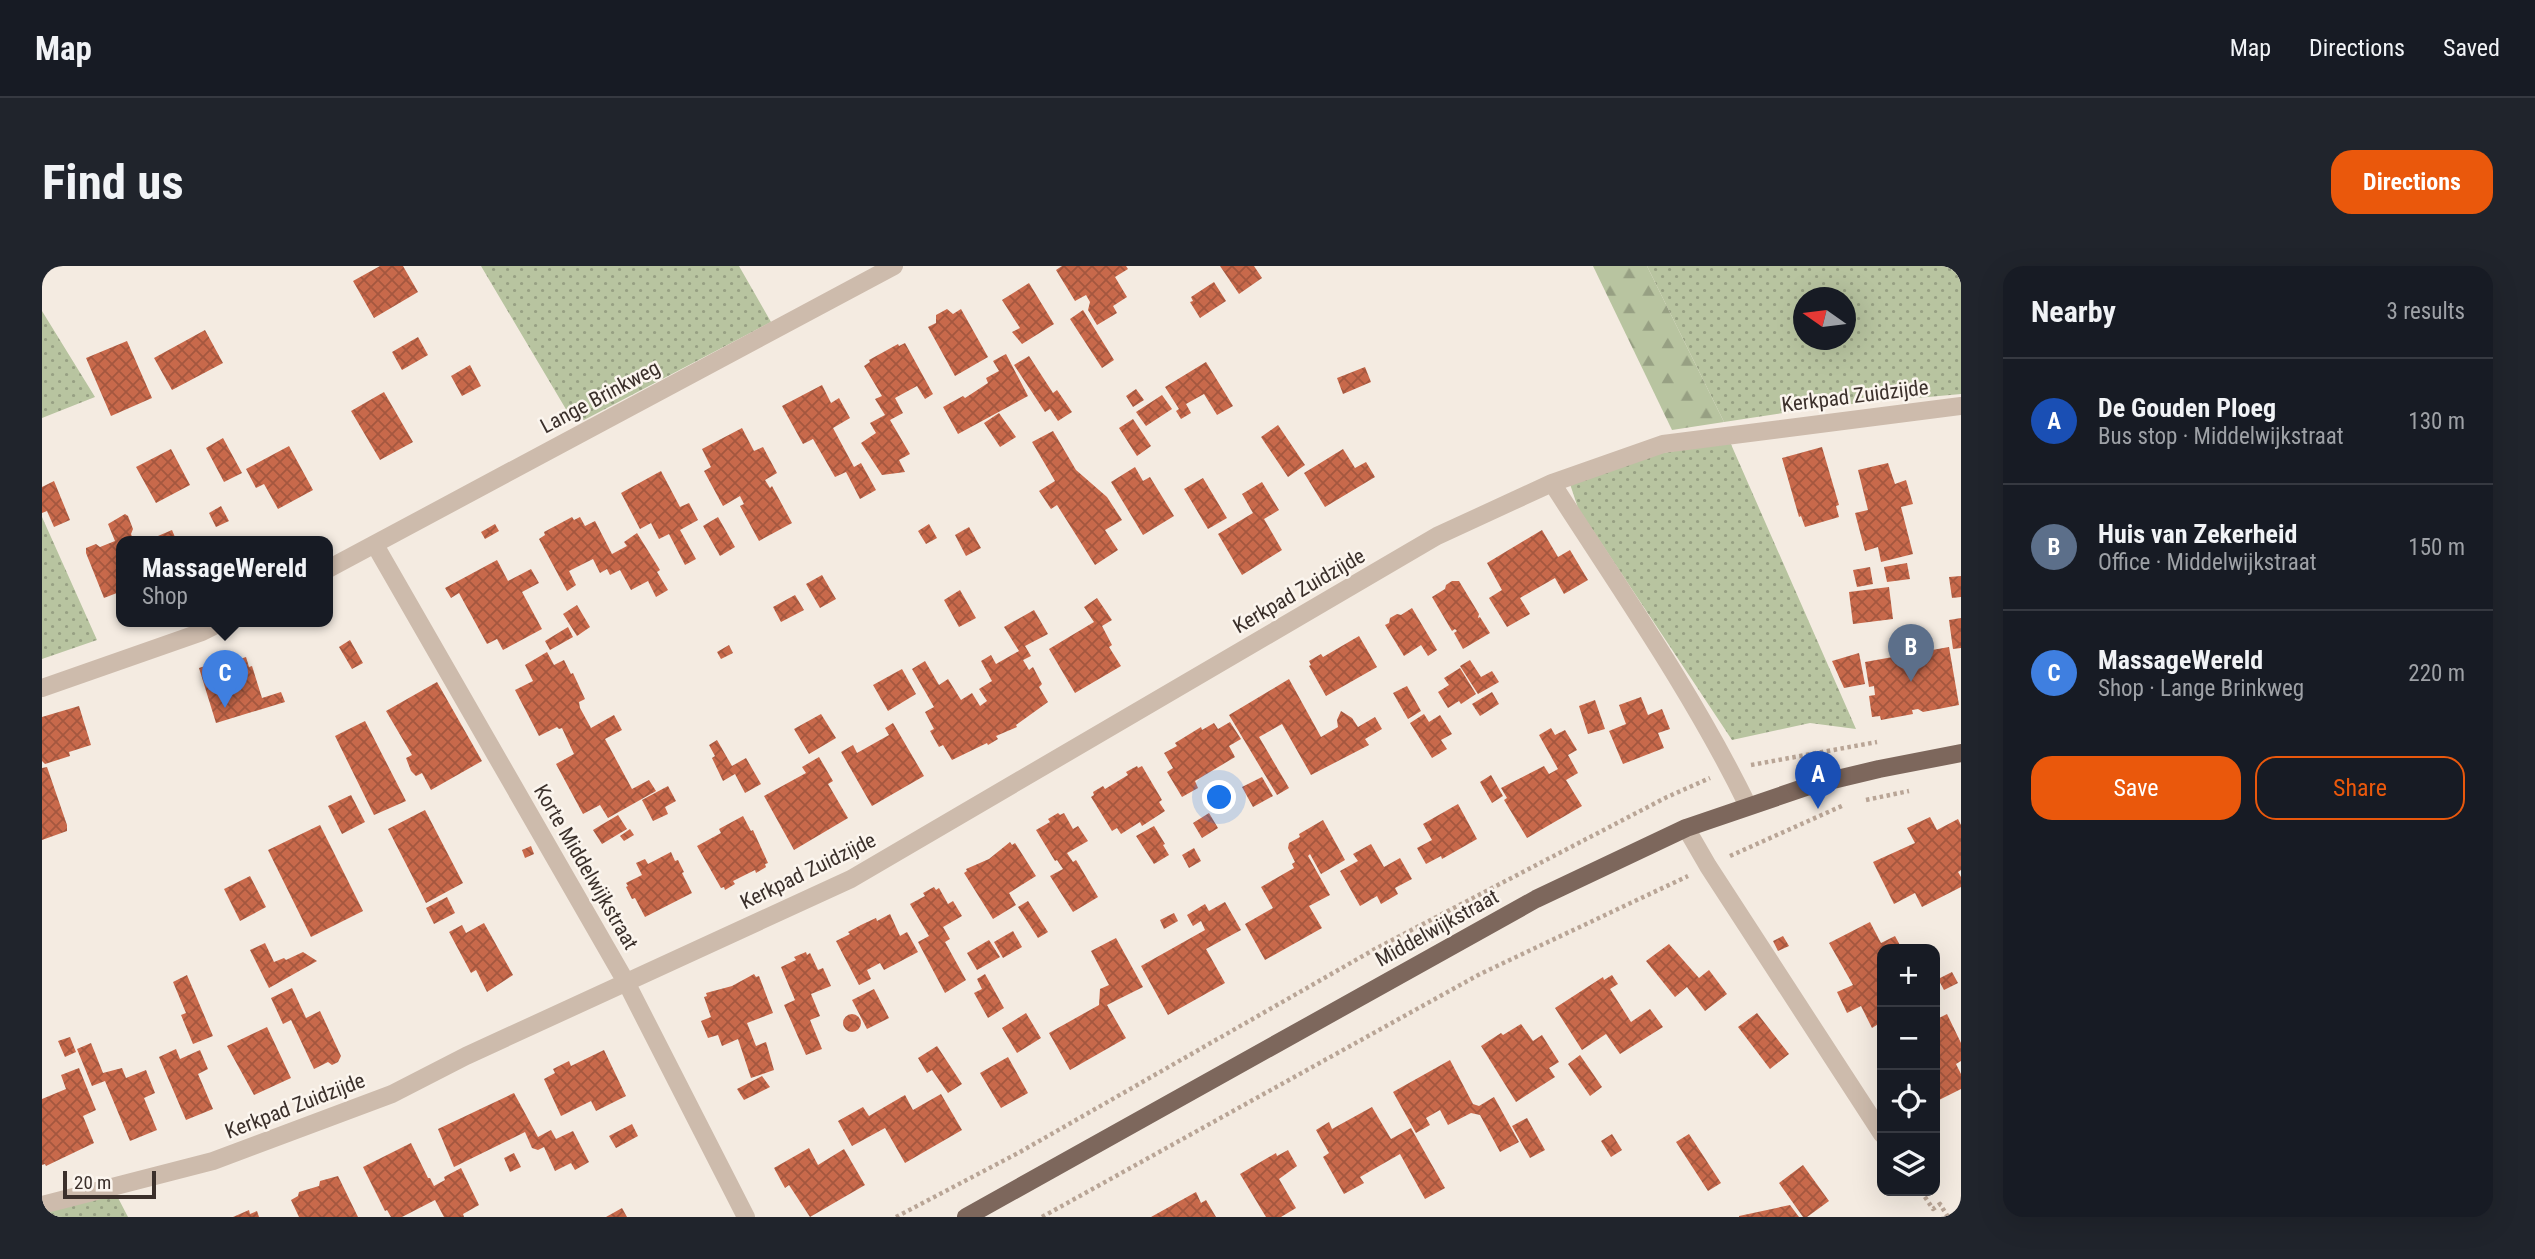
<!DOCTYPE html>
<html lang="en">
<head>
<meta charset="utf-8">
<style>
	:root { --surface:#171b24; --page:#20242c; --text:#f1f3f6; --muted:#9ea1a6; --line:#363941; --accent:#ea580c }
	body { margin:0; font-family:"Roboto Condensed",sans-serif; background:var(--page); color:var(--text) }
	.controls { position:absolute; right:21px; bottom:21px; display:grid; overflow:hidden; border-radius:14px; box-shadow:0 7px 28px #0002 }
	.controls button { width:63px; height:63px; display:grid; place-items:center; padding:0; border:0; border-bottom:2px solid var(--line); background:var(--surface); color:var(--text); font:35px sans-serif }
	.compass { position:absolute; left:1751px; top:21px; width:63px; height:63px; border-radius:50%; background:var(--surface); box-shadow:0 7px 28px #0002; rotate:284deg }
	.scale { position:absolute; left:21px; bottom:18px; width:93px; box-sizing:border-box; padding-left:7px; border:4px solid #3b302b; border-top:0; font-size:19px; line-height:24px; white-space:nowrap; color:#3b302b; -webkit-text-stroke:5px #fbf5ee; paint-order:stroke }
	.you { position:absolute; left:1178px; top:532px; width:24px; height:24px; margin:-18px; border:5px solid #fff; border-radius:50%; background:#1a73e8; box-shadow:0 0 0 10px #1a73e833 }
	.badge { display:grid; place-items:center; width:46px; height:46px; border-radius:50%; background:var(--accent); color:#fff; font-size:23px; font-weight:700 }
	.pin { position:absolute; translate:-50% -58px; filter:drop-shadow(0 2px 4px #0008) }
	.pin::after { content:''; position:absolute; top:37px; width:24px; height:21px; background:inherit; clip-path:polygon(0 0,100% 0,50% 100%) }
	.popup { position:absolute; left:74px; top:270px; width:217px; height:91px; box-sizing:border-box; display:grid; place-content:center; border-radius:14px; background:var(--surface); filter:drop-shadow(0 2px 5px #0005); font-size:23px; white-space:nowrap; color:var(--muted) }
	.popup b { font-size:26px; color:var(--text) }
	.popup::after { content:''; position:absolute; left:50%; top:100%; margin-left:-14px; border:14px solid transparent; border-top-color:var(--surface) }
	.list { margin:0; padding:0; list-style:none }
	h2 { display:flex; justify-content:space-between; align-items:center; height:91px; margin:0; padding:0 28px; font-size:30px }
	h2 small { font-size:23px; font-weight:400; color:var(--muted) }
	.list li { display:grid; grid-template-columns:46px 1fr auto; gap:21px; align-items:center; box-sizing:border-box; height:126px; padding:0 28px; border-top:2px solid var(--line) }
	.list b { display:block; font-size:26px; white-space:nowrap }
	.list p { margin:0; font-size:23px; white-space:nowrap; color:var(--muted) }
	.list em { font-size:23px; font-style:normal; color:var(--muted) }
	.actions { display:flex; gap:14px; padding:21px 28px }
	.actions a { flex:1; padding:16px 0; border:2px solid var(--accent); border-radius:21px; text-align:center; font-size:24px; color:var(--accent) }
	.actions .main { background:var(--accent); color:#fff }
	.icon { flex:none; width:38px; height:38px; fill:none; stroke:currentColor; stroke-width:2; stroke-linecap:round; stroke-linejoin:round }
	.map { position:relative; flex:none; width:1919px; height:951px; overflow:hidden; border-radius:21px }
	header { display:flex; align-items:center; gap:42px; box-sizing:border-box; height:98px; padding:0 35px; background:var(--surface); border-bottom:2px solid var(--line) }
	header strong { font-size:33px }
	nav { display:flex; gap:38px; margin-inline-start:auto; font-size:24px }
	.intro { display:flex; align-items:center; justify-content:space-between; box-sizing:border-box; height:168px; padding:0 42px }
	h1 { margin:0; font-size:49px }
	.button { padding:18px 32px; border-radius:21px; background:var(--accent); color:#fff; font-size:24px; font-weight:700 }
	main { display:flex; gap:42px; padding:0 42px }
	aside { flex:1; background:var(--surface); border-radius:21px; box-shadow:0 7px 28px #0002 }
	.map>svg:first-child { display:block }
	.green { fill:url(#green-dots); fill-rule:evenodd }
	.forest { fill:url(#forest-firs) }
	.building { fill:url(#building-cross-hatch) }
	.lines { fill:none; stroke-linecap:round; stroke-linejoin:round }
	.path { stroke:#b9a596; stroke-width:4.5; stroke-dasharray:3.5 3.5; stroke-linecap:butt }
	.minor { stroke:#cdbbac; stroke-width:18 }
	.major { stroke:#7d675c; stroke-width:18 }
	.labels { text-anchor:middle; stroke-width:5; stroke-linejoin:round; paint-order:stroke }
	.street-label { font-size:21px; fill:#3b302b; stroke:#fbf5ee }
</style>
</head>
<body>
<header>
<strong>Map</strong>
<nav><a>Map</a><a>Directions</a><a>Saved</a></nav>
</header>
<div class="intro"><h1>Find us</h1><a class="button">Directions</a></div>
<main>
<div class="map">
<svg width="1919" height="951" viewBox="0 0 1919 951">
	<defs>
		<pattern id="green-dots" width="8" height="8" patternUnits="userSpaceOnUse" patternTransform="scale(1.75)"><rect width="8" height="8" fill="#b8c4a0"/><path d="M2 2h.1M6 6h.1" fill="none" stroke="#97a083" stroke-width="1.8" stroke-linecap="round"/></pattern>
		<pattern id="forest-firs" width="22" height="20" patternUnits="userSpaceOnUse" patternTransform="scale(1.75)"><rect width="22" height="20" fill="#b8c4a0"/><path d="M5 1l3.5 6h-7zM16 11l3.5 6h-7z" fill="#97a083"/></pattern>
		<pattern id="building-cross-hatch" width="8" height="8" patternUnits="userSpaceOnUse" patternTransform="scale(1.75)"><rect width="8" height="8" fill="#c8694b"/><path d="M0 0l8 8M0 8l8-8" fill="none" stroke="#a4573f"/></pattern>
	</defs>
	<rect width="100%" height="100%" fill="#f4ebe1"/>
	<path class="green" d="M439,0H697L729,56L542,154L525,145Z
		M1605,0H1919V128L1787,140L1682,156ZM1762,32H1804V74H1762Z
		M0,45L53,131L0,152Z
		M1688,176L1814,463L1768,457L1690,474L1536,242L1528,218L1620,187Z
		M0,251L55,374L0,393Z
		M73,926L86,951H0V944Z"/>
	<path class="forest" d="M1551,0H1605L1682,156L1630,164Z"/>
	<path class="building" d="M338,0H361L376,26L332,52L311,15Z
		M1020,0H1084L1086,3L1073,11L1085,31L1071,40L1075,47L1055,59L1046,44L1048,36L1044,29L1033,35L1014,4Z
		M1178,0H1212L1220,12L1197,28Z
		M1172,16L1184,35L1158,52L1148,36L1151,35L1149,31Z
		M987,17L1012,58L980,78L970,66L978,62L960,34Z
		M905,43L911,48L919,43L946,91L913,110L886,61L894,57V49Z
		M1041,44L1072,94L1060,102L1028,53Z
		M163,64L181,97L130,124L112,92Z
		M376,71L386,89L360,104L350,86Z
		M85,75L110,132L69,150L44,92Z
		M863,77L891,128L883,133L875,120L853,132L861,147L848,154L868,188L857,194L863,206L840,209L819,177L834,167L828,157L843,149L833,133L840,130L822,100L828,96L827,94L856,78L857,80Z
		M964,88L986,130L916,168L901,141L921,130L923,132L946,117L944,112L957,105L951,95Z
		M987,90L1011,127L1015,124L1030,146L1016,155L1008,143L1003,146L972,99Z
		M1164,96L1191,140L1175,149L1162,128L1144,138L1149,147L1139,153L1134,145L1137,143L1123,121Z
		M428,99L439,120L420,130L409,110Z
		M1323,101L1329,116L1301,128L1295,112Z
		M780,119L789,137L797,132L808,152L791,162L812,201L819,197L834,224L818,233L804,206L793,211L771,173L761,178L740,140Z
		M1094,123L1102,134L1091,141L1084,130Z
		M342,126L371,176L338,194L309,145Z
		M1120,129L1130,143L1104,160L1094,146Z
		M957,147L974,171L958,181L942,157Z
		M1091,153L1109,180L1095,190L1077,162Z
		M1236,159L1263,199L1246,211L1219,171Z
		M700,162L712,185L721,181L735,207L723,214L728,222L730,220L750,257L717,275L698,240L702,238L698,230L681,240L662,205L669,201L660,183Z
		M1011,165L1034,204L1065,231L1080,254L1063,264L1076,284L1053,299L1015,239L1009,243L997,225L1013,215L990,176Z
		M181,172L200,207L182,216L164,182Z
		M247,180L271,224L236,243L222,218L214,222L204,203Z
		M1780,181L1797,239L1794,240L1797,251L1763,261L1759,250L1757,251L1740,192Z
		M129,183L148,219L114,237L94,201Z
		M1301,183L1313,202L1324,196L1333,211L1283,241L1262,207Z
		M1846,197L1853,218L1864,214L1871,238L1859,241L1871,288L1839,296L1836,281L1823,285L1813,247L1826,244L1816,204Z
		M1093,201L1101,215L1108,211L1132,250L1101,269L1069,216Z
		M619,205L638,241L647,237L656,254L638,264L654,293L643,299L627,268L617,273L609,257L598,263L579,227Z
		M1161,212L1185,252L1166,263L1142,223Z
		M12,215L28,254L12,261L5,245L0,247V221Z
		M1220,216L1237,244L1222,253L1240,284L1200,309L1176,268L1211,247L1200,228Z
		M179,240L187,255L174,261L167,247Z
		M83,248L86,250L91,263L89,268L92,276H80V325L62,332L44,287V282L54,278L58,281L73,275L66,258Z
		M530,251L532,254L538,251L543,260L553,255L570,288L585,280L582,276L595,267L618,304L615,306L626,324L614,331L606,315L589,324L578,304L568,309L565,303L558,307L551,293L527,305L534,319L525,325L497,273L503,269L502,266Z
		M676,251L693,281L678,290L661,260Z
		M453,258L457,265L443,273L439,266Z
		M887,258L895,272L884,278L876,265Z
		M927,261L939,282L924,290L913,269Z
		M130,264L135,276H119L116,270Z
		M1500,264L1516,291L1528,284L1546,314L1522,328L1513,312L1478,332L1488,348L1465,361L1447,332L1460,324L1445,297Z
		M455,294L466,315L489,303L497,317L480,326L500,363L461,384L455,373L445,378L417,327L409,332L403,322Z
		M1865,297L1868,313L1845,316L1842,301Z
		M1828,301L1831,318L1815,321L1811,304Z
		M780,309L794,333L778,342L764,318Z
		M1919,310V331L1910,332L1907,311Z
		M1410,315H1417L1437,348L1436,352L1438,351L1448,367L1421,383L1412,367L1415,365L1413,363L1410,365L1390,331L1403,323L1404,319Z
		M1847,321L1851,353L1811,358L1807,326Z
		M918,324L934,352L917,361L902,334Z
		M753,329L762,344L739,356L731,341Z
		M1055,332L1070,354L1060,360L1070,379L1067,381L1079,400L1033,427L1007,383L1052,356L1042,341Z
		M535,339L548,361L535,370L521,348Z
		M1370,342L1395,384L1386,390L1379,379L1362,390L1343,359L1347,357L1348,352L1355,348L1359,349Z
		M992,344L1006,368L983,380L989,390L981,394L987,404L991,401L1000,418L997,421L1006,436L974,459L975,461L954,470L956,473L946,479L945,477L910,494L901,479L897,481L888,465L892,463L883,446L892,441L870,403L883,395L897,419L906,413L919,434L930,427L938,440L945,435L937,423L950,415L939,395L949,389L954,398L977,385L962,361Z
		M1919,352V382L1911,383L1907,354Z
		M526,361L531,371L508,384L503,375Z
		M1317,370L1335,401L1284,430L1267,400L1269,399L1267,395L1279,388L1281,391Z
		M308,374L321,397L310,403L297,381Z
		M687,379L691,387L679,393L675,386Z
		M1907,381L1917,439L1881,446L1876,443L1870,444L1871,448L1839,454L1838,450L1830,451L1827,430L1833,429L1832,420L1827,421L1823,396Z
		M505,386L512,399L522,394L529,408L531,407L543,433L537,436L538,442L549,462L572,449L580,464L563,473L590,523L607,514L614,525L566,552L558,539L541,548L514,498L532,488L520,462L517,463L515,461L497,470L473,424L491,415L483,399Z
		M1817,387L1823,418L1802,422L1790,395Z
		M204,391L207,401L210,400L220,432L239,426L243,436L174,457L157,402L187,392L189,396Z
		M1428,394L1439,411L1450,405L1457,416L1436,428L1418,400Z
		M1418,402L1434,428L1419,438L1417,435L1406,442L1396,426L1407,419L1402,412Z
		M860,403L874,428L846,445L831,419Z
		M1247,413L1279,471L1296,461L1295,454L1299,445L1310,452L1316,461L1333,451L1340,463L1323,473L1327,479L1269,509L1240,458L1217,471L1247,522L1235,529L1187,449Z
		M395,416L440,495L389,524L380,507L374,510L369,505L364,492L370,489L344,445Z
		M1365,420L1379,445L1366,453L1351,427Z
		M1450,426L1457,438L1438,450L1430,438Z
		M1599,431L1606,449L1620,443L1628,463L1616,467L1622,482L1581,498L1567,465L1584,458L1577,439Z
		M1553,434L1563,463L1546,468L1537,440Z
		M37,440L49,479L27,486L28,490L3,498L0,495V451Z
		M779,448L794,472L767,488L752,463Z
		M1382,448L1387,456L1398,449L1410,468L1399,474L1405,483L1390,492L1368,457Z
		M323,455L364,535L332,549L293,470Z
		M1188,456L1199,473L1187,480L1193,491L1153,515L1156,522L1140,531L1125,506L1131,502L1122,487L1135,480L1133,477L1159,461L1160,464L1172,457L1176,463Z
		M851,457L882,510L830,540L799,486L811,479L815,487L847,469L843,462Z
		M1509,462L1513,469L1523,464L1535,484L1526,489L1536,507L1524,514L1540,540L1485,572L1462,534L1465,532L1459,522L1502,500L1507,508L1516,503L1497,469Z
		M675,474L690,500L704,492L719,518L703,527L693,508L681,515L670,492L673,490L667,479Z
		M777,491L791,515L786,518L806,552L752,584L722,530L764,507L760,501Z
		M1095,500L1096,502L1100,500L1120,534L1117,536L1123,545L1100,560L1098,556L1079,568L1075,562L1070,565L1049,531L1052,529L1051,526L1061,520L1063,523L1086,509L1084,506Z
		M5,501L25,559V565L0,574V502Z
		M1449,509L1461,530L1450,537L1438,516Z
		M1220,511L1231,530L1211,541L1200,521Z
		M626,520L634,535L623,541L626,548L611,555L600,534Z
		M309,529L323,556L300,568L286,540Z
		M1416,538L1435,573L1400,593L1399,590L1384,598L1375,582L1390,574L1381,558Z
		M383,544L421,617L384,637L346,563Z
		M1016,547L1018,549L1022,547L1031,563L1036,560L1046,575L1025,587L1031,596L1034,594L1056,631L1031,646L1008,610L1021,603L1015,594L1013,595L994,564L1008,556L1006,553Z
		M1167,547L1176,562L1160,572L1151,557Z
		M576,549L585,563L560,578L551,564Z
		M701,550L709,565L711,564L726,597L723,598L724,601L714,607L713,604L691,615L693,618L683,624L682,621L679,622L655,580L679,567L677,563Z
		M1888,551L1895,564L1916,553L1919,559V604L1916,606L1919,611V621L1880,641L1873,627L1852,638L1831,596L1873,577L1865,562Z
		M1281,554L1303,594L1279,608L1268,588L1266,590L1288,629L1267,640L1280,662L1223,694L1203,658L1231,642L1219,621L1252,602L1250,598L1253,596L1246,582L1247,577L1258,571L1257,568Z
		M278,559L321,645L269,671L226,584Z
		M1112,560L1123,578L1121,579L1127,589L1112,598L1094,570Z
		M588,563L592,569L582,575L578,570Z
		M968,576L970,579L973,577L994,610L967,627L974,639L951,653L922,607L925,605L924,603L947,593Z
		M1329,578L1342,601L1358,592L1370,613L1353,622L1356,628L1339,638L1335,630L1318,640L1298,605L1316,595L1311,588Z
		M489,580L492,588L483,592L480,584Z
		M1152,582L1159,595L1147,602L1140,589Z
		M629,586L633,595L636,594L642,606L640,607L650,627L603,651L593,632L590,633L584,621L586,620L584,617L600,609L594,597L603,593L606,598Z
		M208,610L224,641L198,655L182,623Z
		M892,621L894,624L897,622L906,638L911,635L920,650L901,661L908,673L903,676L924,714L903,727L876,676L887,670L868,638L883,630L881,627Z
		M405,631L413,647L392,658L384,642Z
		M986,635L1006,666L996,672L976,641Z
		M1183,636L1199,664L1164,683L1183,717L1126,749L1099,700L1163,664L1159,655L1151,660L1145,649L1163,638L1167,645Z
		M1132,647L1136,655L1122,663L1118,654Z
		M848,648L858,670L865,666L876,686L842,704L838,697L825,704L829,713L817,719L794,675L808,668L806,666L819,659L834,652L835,655Z
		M1828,656L1839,677L1853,670L1860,683H1840V761L1838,757L1830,762L1819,740L1805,747L1795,726L1811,719L1787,677Z
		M442,657L471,709L445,726L434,704L429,707L407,666L420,659L424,667Z
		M971,665L980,681L961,692L952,676Z
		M1741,670L1747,680L1736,685L1731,675Z
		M1074,672L1101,721L1065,739L1084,772L1028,804L1007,767L1057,739L1058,723L1067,719L1049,685Z
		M947,674L958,691L935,704L925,687Z
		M223,677L232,696L242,692L244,694L261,686L275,695L227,722L208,684Z
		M1627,678L1657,712L1667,704L1685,728L1663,745L1645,721L1633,731L1604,695Z
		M764,686L765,689L768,687L776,704L781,702L789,720L769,728L778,750L768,754L780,783L764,789L742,739L753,734L739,701L754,694L752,691Z
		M1910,706L1916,717L1902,724L1896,713Z
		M712,708L714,711L717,710L731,747L705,757L714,780L724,776L732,804L709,812L696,773L680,780L676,769L666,772L659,755L669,751L662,731L665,730L664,727L690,720Z
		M943,708L962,742L946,752L932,727L940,723L935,713Z
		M145,709L171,770L151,778L139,749L144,747L131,716Z
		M1570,709L1576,718L1568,723L1589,756L1608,743L1621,761L1578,788L1564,768L1540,784L1513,742L1561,711L1562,714Z
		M250,722L264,752L278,745L299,790L296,796L290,799L286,796L272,803L249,754L241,758L229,732Z
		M832,723L847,752L825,763L810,734Z
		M984,747L999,772L975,787L960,762Z
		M1715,747L1747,788L1728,803L1696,761Z
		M1905,748L1919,777V795L1914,798L1919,808V823L1893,836V754Z
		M801 757a9 9 0 1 1 18 0a9 9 0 1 1-18 0Z
		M1479,758L1491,775L1500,769L1517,796L1507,802L1513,811L1474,836L1439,780L1459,767L1461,769Z
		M225,761L249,812L212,829L185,780Z
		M28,771L34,786L23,791L16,775Z
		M49,777L61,807L80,802L84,812L104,804L113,827L102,832L115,864L88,875L63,815L50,820L35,783Z
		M895,780L920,818L906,827L890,804L885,807L876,792Z
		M134,783L138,793L158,784L166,803L156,808L171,843L144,854L117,791Z
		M562,784L584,830L554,845L549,835L519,850L502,813L513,807L511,803L527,795L529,800Z
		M1538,789L1560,821L1548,830L1526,798Z
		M966,791L986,827L959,842L938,807Z
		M1408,794L1431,838L1437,840L1452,831L1477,876L1458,886L1438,849L1429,847L1406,859L1398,844L1384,852L1388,859L1374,867L1351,826Z
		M37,802L54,844L41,850L52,877L4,900L3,898L0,899V833L24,823L19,809Z
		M720,810L728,821L702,834L695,823Z
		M472,827L496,871L509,864L514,873L531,865L547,896L533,904L529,897L513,905L502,881L496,884L490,882L483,866L412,901L396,863Z
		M899,828L920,864L863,897L843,862L810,880L796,855L821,841L827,850L863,829L871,844Z
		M1330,841L1349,873L1369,862L1403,922L1383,933L1358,888L1318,911L1322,917L1302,928L1281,891L1287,887L1274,864L1287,856L1290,863Z
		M1485,852L1503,884L1488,892L1470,860Z
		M590,858L596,870L574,882L567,870Z
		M1570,868L1580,884L1569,891L1559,875Z
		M1647,868L1679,917L1666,925L1634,876Z
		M369,877L386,912H388L392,920L403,914L402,911L419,902L437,939L421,948L422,951H402L393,934L360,951H349L345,944L343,945L321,901Z
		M767,882L776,899L802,883L823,919L768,951L747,919L743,922L732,902Z
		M1246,884L1255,900L1237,913L1254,942L1239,951H1224L1198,908L1234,887L1235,890Z
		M472,887L479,901L468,906L462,892Z
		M1761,899L1787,935L1765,951H1761L1737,917Z
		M296,910L316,951H257L249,934L256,930L257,926L277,920L278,915Z
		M1154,926L1159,937L1164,934L1174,951H1109Z
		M1748,939L1757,951H1697V950Z
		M580,942L585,951H564Z
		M207,944L208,948L215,945L217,951H191Z"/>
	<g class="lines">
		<path class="path" d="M1709,499L1835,476
			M1824,534L1867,525
			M1688,590L1802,539
			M1879,925L1891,943L1898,938L1906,951
			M854,951L978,886L1333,683L1625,531L1668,512
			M1000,951L1438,708L1646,610"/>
		<path class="minor" d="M1510,217C1578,323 1651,427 1706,540
			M333,279L584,716L704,951
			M286,303L852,0
			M0,422L160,366L180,356
			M1644,562L1666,600L1840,868
			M0,939L171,895L350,828L424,790L809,613L1395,270L1510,217L1621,178L1919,140"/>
		<path class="major" d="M924,951L1494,633L1644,562L1770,519L1837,503L1919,487"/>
	</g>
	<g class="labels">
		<g class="street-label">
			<text transform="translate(1813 130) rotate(-7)" y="7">Kerkpad Zuidzijde</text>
			<text transform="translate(558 131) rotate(-28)" y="7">Lange Brinkweg</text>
			<text transform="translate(1257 325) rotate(-30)" y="7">Kerkpad Zuidzijde</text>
			<text transform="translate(544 601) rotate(60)" y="7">Korte Middelwijkstraat</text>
			<text transform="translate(766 605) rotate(-26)" y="7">Kerkpad Zuidzijde</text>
			<text transform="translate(1395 662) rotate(-29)" y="7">Middelwijkstraat</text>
			<text transform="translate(253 840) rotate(-21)" y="7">Kerkpad Zuidzijde</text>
		</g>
	</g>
</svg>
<div class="controls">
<button>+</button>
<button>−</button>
<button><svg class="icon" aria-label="locate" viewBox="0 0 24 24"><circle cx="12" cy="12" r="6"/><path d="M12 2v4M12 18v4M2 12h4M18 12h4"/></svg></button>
<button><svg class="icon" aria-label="layers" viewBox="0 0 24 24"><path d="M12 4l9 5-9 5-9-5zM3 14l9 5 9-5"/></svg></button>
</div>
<svg class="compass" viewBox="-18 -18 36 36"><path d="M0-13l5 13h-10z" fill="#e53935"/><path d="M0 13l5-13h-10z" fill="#9ea1a6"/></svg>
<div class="scale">20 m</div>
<div class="you"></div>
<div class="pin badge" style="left:1776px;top:543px;background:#1a4fb4">A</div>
<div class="pin badge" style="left:1869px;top:416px;background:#5c6f8a">B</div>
<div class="pin badge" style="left:183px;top:442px;background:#3f7fe0">C</div>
<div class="popup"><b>MassageWereld</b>Shop</div>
</div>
<aside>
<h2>Nearby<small>3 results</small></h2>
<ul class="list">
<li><span class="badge" style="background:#1a4fb4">A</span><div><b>De Gouden Ploeg</b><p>Bus stop · Middelwijkstraat</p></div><em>130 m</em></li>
<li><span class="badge" style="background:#5c6f8a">B</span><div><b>Huis van Zekerheid</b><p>Office · Middelwijkstraat</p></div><em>150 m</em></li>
<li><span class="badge" style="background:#3f7fe0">C</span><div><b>MassageWereld</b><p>Shop · Lange Brinkweg</p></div><em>220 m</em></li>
</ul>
<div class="actions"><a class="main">Save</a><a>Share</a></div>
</aside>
</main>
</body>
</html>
